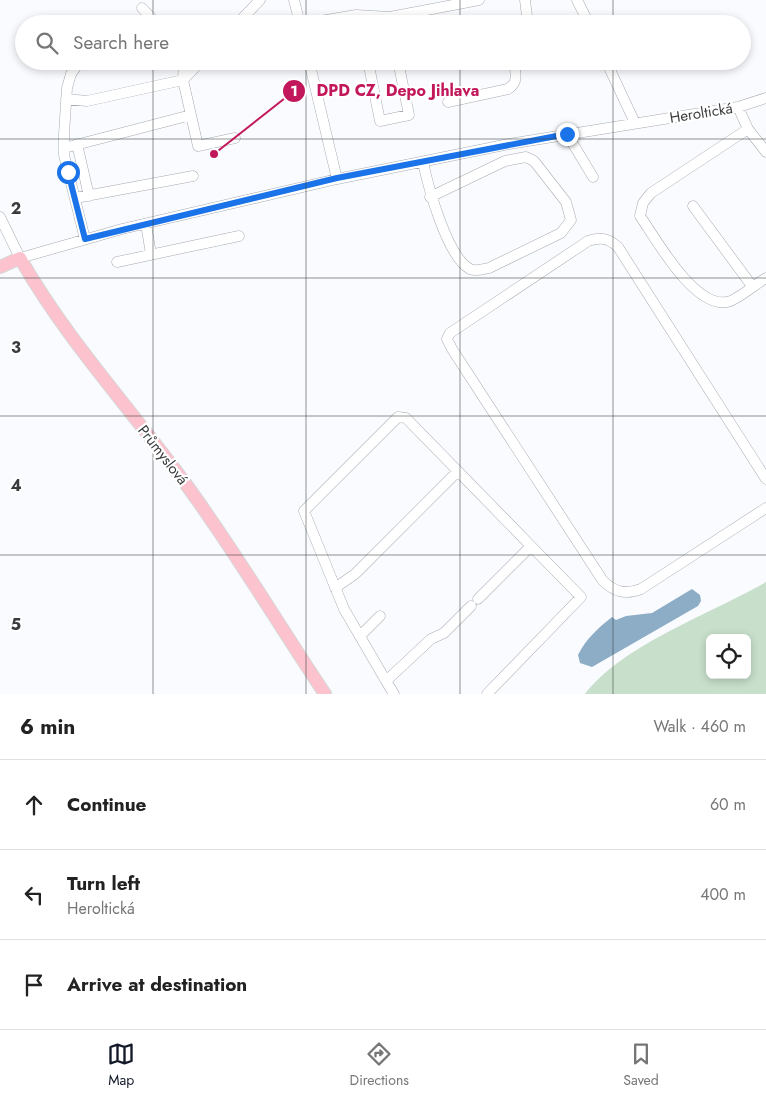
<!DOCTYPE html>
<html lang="en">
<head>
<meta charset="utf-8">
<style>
	:root { --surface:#fff; --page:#f2f2f2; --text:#222; --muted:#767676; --line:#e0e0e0; --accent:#111827 }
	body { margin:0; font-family:Jost,sans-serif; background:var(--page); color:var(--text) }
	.controls { position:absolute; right:15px; bottom:15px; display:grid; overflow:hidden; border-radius:8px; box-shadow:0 2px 8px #0003 }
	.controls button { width:45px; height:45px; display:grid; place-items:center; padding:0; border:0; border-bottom:1px solid var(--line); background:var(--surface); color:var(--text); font:25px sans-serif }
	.stop { position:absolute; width:15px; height:15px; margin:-11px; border:4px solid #1a73e8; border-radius:50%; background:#fff }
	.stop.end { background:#1a73e8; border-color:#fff; box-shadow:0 1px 5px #0008 }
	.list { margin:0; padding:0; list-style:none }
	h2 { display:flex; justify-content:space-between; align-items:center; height:65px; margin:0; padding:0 20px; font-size:21px }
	h2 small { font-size:16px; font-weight:400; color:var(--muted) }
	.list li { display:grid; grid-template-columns:32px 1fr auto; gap:15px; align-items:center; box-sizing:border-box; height:90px; padding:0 20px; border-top:1px solid var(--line) }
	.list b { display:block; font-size:19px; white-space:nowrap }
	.list p { margin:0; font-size:16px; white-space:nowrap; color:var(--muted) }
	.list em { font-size:16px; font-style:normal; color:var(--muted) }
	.icon { flex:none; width:28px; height:28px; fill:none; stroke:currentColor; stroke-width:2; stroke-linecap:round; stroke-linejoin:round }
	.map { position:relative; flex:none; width:766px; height:694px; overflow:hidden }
	.search { position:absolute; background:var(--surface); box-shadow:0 2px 8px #0003; left:15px; right:15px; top:15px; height:55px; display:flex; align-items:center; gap:12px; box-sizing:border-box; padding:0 18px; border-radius:28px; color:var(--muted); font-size:19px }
	.sheet { height:335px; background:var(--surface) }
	nav { display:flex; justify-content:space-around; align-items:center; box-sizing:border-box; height:70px; border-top:1px solid var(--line); background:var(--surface); font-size:14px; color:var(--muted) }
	nav a { display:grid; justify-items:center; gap:2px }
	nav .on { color:var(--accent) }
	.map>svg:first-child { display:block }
	.green { fill:#c7dfcb; fill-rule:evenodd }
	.water { fill:#8dadc7 }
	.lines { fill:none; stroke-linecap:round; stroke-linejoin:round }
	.minor-casing { stroke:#a7abb0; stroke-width:11 }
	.major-casing { stroke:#d7d8d8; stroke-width:14 }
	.minor { stroke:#fff; stroke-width:10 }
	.major { stroke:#fcc2cd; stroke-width:12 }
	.route { stroke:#1a73e8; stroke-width:6 }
	.grid { fill:none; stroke:#393b3d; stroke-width:1; stroke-opacity:0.55 }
	.labels { text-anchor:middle; stroke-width:4.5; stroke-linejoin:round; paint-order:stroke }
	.street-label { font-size:15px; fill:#393b3d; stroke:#fff }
	.grid-label { font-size:16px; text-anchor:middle; font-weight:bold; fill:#393b3d; stroke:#fff; stroke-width:4.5; stroke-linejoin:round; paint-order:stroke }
	.leader { fill:none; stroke:#c2185b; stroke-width:2 }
	.callout-dot { fill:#c2185b; stroke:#fff; stroke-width:2 }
	.mark-label { font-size:15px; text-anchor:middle; font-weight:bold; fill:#fff }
	.callout-label { font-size:16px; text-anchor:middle; font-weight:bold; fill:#c2185b; stroke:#fff; stroke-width:4.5; stroke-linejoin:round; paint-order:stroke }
</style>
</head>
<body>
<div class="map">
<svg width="766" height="694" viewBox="0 0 766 694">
	<rect width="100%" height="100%" fill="#f9fbff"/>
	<path class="green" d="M766,582V694H585C622,645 712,613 766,582ZM710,638H747V675H710Z"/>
	<path class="water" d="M692,589L700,595L701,601L698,606L592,667L580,663L578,655C586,639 598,628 612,617L616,620L626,616L652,613Z"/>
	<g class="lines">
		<defs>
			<path id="minor" d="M294,0L300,24
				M525,0L528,24
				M577,0L589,24
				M142,8L157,24
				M237,24L260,0
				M303,24L356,15L390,17L479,0
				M80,61L71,74L67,88L64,134V155L85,239
				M184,61L183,80L198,146L235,138
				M309,61L337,179
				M368,61L380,121L409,115L398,61
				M606,61L635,123
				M66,99L87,101L183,80L201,61
				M448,102L508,89C520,81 514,74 515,61
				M738,107L748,129L766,152
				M748,129L651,193L643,203L640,216C656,239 694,308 727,302C736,301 757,283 766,278
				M567,134L593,177
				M77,144L89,196
				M64,148L191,115
				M423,162C428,186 447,257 470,269C476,272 483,269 489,268L561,233L571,220L566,202L534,161L526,157L505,161L430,197
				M75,198L193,176
				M693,206L752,286
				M0,217L20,258L122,229L337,179L509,144L738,107L766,98
				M146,224L151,254
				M117,262L239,236
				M766,479L618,247C608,238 601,237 588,241L450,333L447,339L452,349L603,581C615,592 625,595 641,589L766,508
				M335,588L355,574L458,471
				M478,599L531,546L581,597L487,694
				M360,636L380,616
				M386,681L344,609L304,511L398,417L406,418L531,546
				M394,694L386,681L431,639L444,633L471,606"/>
			<path id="major" d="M0,267L20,258C66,339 130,408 185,483C235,551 278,624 325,694"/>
		</defs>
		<use href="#minor" class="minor-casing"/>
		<use href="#major" class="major-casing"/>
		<use href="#minor" class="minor"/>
		<use href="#major" class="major"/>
	</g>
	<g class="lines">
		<path class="route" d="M68,172L85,239L337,178L567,134"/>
	</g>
	<path class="grid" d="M153,0V24M306,0V24M460,0V24M613,0V24M153,61V694M306,61V694M460,61V694M613,61V694M0,139H766M0,278H766M0,416H766M0,555H766"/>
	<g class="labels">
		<g class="street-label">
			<text transform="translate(701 113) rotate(-9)" y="5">Heroltická</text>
			<text transform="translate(163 455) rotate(52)" y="5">Průmyslová</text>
		</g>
	</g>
	<g class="grid-label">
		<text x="16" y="214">2</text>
		<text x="16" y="353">3</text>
		<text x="16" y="491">4</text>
		<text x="16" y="630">5</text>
	</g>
	<path class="leader" d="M214 154L294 91"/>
	<g class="callout-dot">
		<circle cx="214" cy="154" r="5"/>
		<circle cx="294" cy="91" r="12"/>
	</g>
	<g class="mark-label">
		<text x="294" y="96">1</text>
	</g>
	<g class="callout-label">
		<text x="398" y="96">DPD CZ, Depo Jihlava</text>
	</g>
</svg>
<div class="controls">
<button><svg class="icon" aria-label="locate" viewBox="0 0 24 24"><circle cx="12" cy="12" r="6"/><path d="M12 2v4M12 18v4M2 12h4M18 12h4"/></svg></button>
</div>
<div class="stop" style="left:68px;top:172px"></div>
<div class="stop end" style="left:567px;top:134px"></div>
<div class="search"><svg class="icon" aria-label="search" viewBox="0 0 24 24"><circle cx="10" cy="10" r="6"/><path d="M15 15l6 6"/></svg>Search here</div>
</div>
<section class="sheet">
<h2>6 min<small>Walk · 460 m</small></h2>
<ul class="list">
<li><svg class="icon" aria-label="ahead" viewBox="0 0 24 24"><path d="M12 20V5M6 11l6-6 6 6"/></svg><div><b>Continue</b></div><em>60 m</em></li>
<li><svg class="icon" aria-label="left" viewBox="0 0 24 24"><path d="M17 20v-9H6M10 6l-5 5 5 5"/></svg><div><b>Turn left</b><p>Heroltická</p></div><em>400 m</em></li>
<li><svg class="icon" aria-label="arrive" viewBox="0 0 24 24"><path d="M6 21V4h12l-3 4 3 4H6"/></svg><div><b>Arrive at destination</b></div></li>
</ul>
</section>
<nav>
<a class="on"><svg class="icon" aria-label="map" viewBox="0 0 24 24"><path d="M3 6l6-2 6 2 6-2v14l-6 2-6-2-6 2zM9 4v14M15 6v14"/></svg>Map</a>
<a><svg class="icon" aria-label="directions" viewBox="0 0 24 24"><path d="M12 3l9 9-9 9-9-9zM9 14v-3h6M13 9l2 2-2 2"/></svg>Directions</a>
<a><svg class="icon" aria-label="saved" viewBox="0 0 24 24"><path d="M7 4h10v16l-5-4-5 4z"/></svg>Saved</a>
</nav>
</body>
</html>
